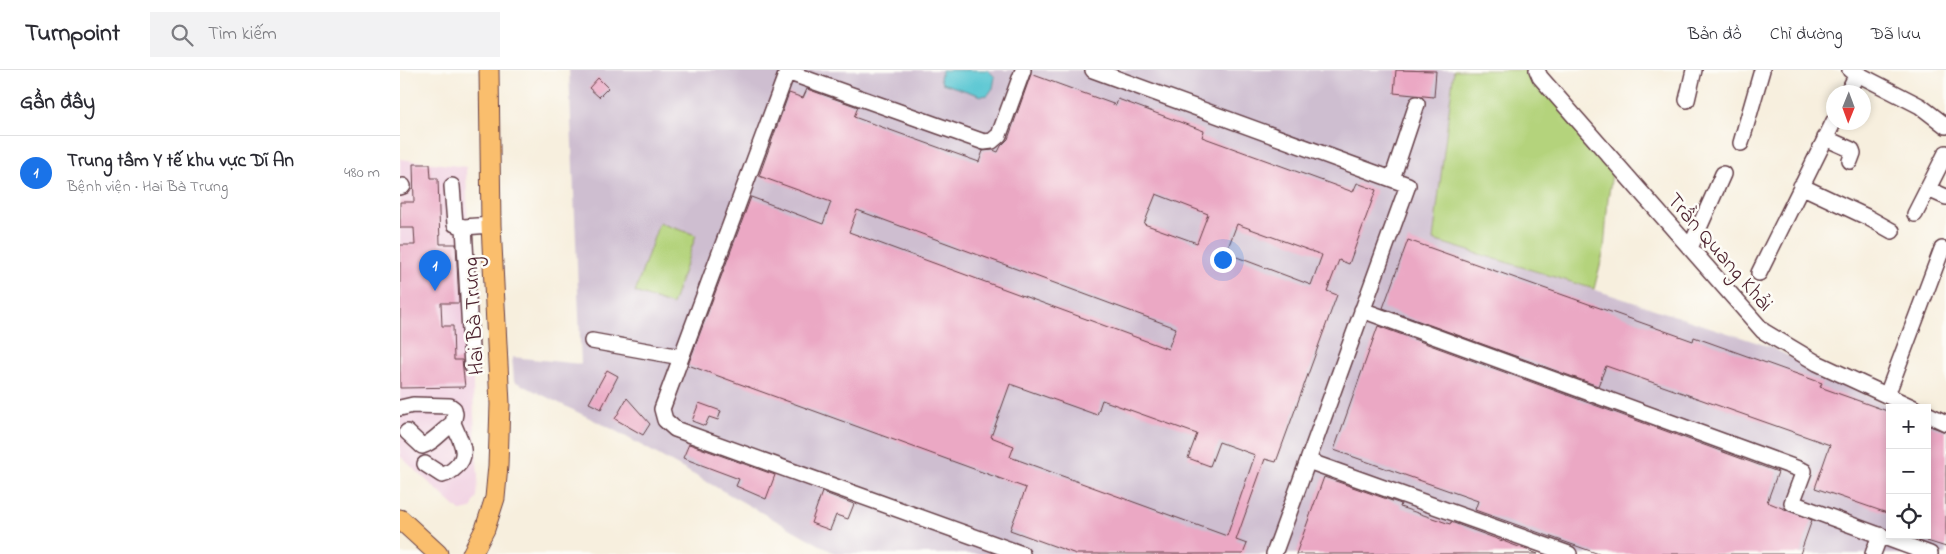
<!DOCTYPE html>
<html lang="vi">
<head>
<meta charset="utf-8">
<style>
	:root { --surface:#fff; --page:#f2f2f3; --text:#2b2b33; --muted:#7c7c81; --line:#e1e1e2; --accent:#1a73e8 }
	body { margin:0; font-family:"Indie Flower",sans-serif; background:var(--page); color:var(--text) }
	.controls { position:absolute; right:15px; bottom:15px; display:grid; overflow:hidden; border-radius:0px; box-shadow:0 2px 8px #0003 }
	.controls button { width:45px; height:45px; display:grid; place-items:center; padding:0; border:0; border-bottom:1px solid var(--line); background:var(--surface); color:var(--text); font:25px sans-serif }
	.compass { position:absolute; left:1426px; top:15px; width:45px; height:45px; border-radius:50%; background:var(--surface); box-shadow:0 2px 8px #0003; rotate:181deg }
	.you { position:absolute; left:822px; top:189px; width:18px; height:18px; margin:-12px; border:4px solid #fff; border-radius:50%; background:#1a73e8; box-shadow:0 0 0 8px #1a73e833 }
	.badge { display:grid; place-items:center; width:32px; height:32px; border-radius:50%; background:var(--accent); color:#fff; font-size:16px; font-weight:700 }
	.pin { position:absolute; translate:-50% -41px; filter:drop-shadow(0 1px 2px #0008) }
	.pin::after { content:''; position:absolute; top:26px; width:18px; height:15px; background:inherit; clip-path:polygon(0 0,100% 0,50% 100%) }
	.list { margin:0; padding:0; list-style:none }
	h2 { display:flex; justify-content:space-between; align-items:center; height:65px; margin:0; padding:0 20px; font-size:21px }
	h2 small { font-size:16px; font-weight:400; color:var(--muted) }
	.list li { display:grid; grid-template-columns:32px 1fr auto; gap:15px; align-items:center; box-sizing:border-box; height:75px; padding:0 20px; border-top:1px solid var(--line) }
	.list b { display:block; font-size:19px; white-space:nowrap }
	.list p { margin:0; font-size:16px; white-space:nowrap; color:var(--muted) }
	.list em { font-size:16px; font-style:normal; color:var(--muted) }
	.icon { flex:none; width:28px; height:28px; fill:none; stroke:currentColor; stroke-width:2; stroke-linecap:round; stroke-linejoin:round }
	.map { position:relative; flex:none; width:1546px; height:484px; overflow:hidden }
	header { display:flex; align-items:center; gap:30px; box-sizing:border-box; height:70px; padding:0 25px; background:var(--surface); border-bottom:1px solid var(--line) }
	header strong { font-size:24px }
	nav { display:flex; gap:28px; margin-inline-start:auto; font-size:18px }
	.search { width:350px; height:45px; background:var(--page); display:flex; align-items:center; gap:12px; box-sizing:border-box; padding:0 18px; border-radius:0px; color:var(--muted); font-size:19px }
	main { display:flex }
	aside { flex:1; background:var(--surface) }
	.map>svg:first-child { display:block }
	.built { fill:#f1d0e2 }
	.industrial { fill:#cebed0 }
	.green { fill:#b4d37b; stroke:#7f7953 }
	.water { fill:#5bc7d3; stroke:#52737f }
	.building { fill:#eba8c4; fill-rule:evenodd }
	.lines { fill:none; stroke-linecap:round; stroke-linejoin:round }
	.minor-casing { stroke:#643e46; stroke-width:18 }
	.major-casing { stroke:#643e46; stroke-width:21 }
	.minor { stroke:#fff; stroke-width:15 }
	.major { stroke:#fabe6d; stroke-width:19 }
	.labels { text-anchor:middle; stroke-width:5; stroke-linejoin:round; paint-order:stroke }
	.street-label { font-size:22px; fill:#4a1f2b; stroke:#fdfcf7 }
</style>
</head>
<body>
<header>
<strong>Turnpoint</strong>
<div class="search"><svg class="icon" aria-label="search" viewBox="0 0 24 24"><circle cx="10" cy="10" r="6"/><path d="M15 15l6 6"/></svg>Tìm kiếm</div>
<nav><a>Bản đồ</a><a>Chỉ đường</a><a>Đã lưu</a></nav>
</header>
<main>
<aside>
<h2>Gần đây<small></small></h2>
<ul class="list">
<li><span class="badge">1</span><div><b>Trung tâm Y tế khu vực Dĩ An</b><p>Bệnh viện · Hai Bà Trưng</p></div><em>480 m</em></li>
</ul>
</aside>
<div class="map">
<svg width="1546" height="484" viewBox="0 0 1546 484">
	<rect width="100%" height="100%" fill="#fdfcf7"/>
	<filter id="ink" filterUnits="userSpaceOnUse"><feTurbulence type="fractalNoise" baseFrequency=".02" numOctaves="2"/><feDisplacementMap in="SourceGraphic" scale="10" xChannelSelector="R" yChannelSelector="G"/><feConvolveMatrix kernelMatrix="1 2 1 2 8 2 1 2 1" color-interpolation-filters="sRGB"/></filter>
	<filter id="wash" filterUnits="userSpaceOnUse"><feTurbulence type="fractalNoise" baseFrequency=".0096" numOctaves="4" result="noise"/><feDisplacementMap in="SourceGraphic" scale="20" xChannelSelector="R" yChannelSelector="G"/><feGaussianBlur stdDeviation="1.12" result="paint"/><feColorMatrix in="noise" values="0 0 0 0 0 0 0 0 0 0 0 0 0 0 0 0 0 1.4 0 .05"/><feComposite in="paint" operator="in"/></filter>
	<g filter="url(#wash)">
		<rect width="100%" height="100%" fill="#f7efde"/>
		<path class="built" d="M0,89L66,97L74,345L78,407L77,426L71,439L60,441L0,386Z"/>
		<path class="industrial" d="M169,0H1054L1033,170L1205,223L1371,277L1443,315L1494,338H1490V465H1527V350L1546,357V484H436L212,359L114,311L112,287L181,294Z"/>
		<path class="green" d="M1054,0H1129L1213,98L1208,129L1204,180L1194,219L1033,170Z
			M259,153L296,165L272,235L235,222Z"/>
		<path class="water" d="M542,0H588L595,7L593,18L588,25L582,26L545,14L542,13L540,8Z"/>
		<g id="blocks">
			<path class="building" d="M996,0L1036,1L1034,27L994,23Z
				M631,4L716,35L718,29L804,61L802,67L953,122L957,113L976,120L949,194L939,190L927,221L937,225L876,392L865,389L836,470L847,474L843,484H676L610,460L626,418L288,295L351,127L423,154L431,132L359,106L389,23L403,28L407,19L458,37L454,47L579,92L583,81L593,80L598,82L601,76L608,69ZM756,124L808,144L797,173L744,154ZM457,140L776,258L768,279L449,162ZM837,154L922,185L911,215L826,183ZM610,314L697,345L702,330L797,364L788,388L810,396L819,372L855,385L827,466L610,387L614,376L591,367Z
				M198,8L208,18L199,27L189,18Z
				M13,94H30L31,108H38L40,174H56L59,233H41L42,256H53L54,290H62L65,317L0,318V175H15L14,158H0V132H14Z
				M1008,170L1293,271L1294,267L1422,313L1420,317L1490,342V444L1415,418L1430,375L1206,296L1198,316L983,238Z
				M978,256L1378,402L1367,432L1412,450L1400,484H1199L1075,440L1078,431L934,380Z
				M207,300L218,306L201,339L189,333Z
				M227,328L250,354L243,365L215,349Z
				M299,333L321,341L318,350L309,347L305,356L292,351Z
				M1527,355L1546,362V477L1527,471Z
				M289,374L375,405L366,429L336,416L339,409L283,388Z
				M924,407L1001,434L1000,437L1050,454L1051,452L1138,484H896Z
				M422,422L454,434L448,449L436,445L430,460L411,453Z"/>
		</g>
	</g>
	<g filter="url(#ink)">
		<use href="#blocks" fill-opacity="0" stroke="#643e46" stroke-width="1"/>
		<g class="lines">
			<defs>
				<path id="minor" d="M693,0L1008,115L874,484
					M1137,0L1140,7L1363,261L1417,293L1514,338
					M1450,0L1520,36L1546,56
					M1448,22L1457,4
					M1287,30L1294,0
					M1425,68L1452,80L1453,83L1450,91
					M1341,73L1362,0
					M992,109L1017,34
					M52,116L55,154L64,157L91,155
					M1401,116L1467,147L1492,161
					M0,117L3,116
					M1528,119L1546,127
					M1515,144L1546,83
					M64,157L72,296
					M1290,178L1323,104
					M1359,203L1434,51
					M962,240L1404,401L1392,433L1530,484
					M192,271L281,287
					M1487,325L1542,179
					M0,338L13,335L50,336L54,339L55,344L53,353C43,360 33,373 22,376L7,362
					M1527,344L1546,353
					M908,391L1169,484
					M25,394L42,405C48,404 51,402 56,397C71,384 59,369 53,353
					M622,484L275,359L265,350L262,339L387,2L584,72L592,71L599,65L623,0
					M1473,484L1480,465"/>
				<path id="major" d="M0,449L38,484
					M72,484L85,459L95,428L98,396L100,334L91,155L89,0"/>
			</defs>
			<use href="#minor" class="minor-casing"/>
			<use href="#major" class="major-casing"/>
			<use href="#minor" class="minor"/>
			<use href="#major" class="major"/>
		</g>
	</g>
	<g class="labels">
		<g class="street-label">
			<text transform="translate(1321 181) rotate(49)" y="8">Trần Quang Khải</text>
			<text transform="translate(72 246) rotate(-93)" y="8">Hai Bà Trưng</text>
		</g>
	</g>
</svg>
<div class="controls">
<button>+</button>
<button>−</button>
<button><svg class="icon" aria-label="locate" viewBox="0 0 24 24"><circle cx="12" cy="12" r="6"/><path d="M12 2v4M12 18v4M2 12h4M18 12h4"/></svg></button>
</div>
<svg class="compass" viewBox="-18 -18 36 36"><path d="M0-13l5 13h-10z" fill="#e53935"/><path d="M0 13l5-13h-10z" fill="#7c7c81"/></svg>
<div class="you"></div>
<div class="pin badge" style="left:35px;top:221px">1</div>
</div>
</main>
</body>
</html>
